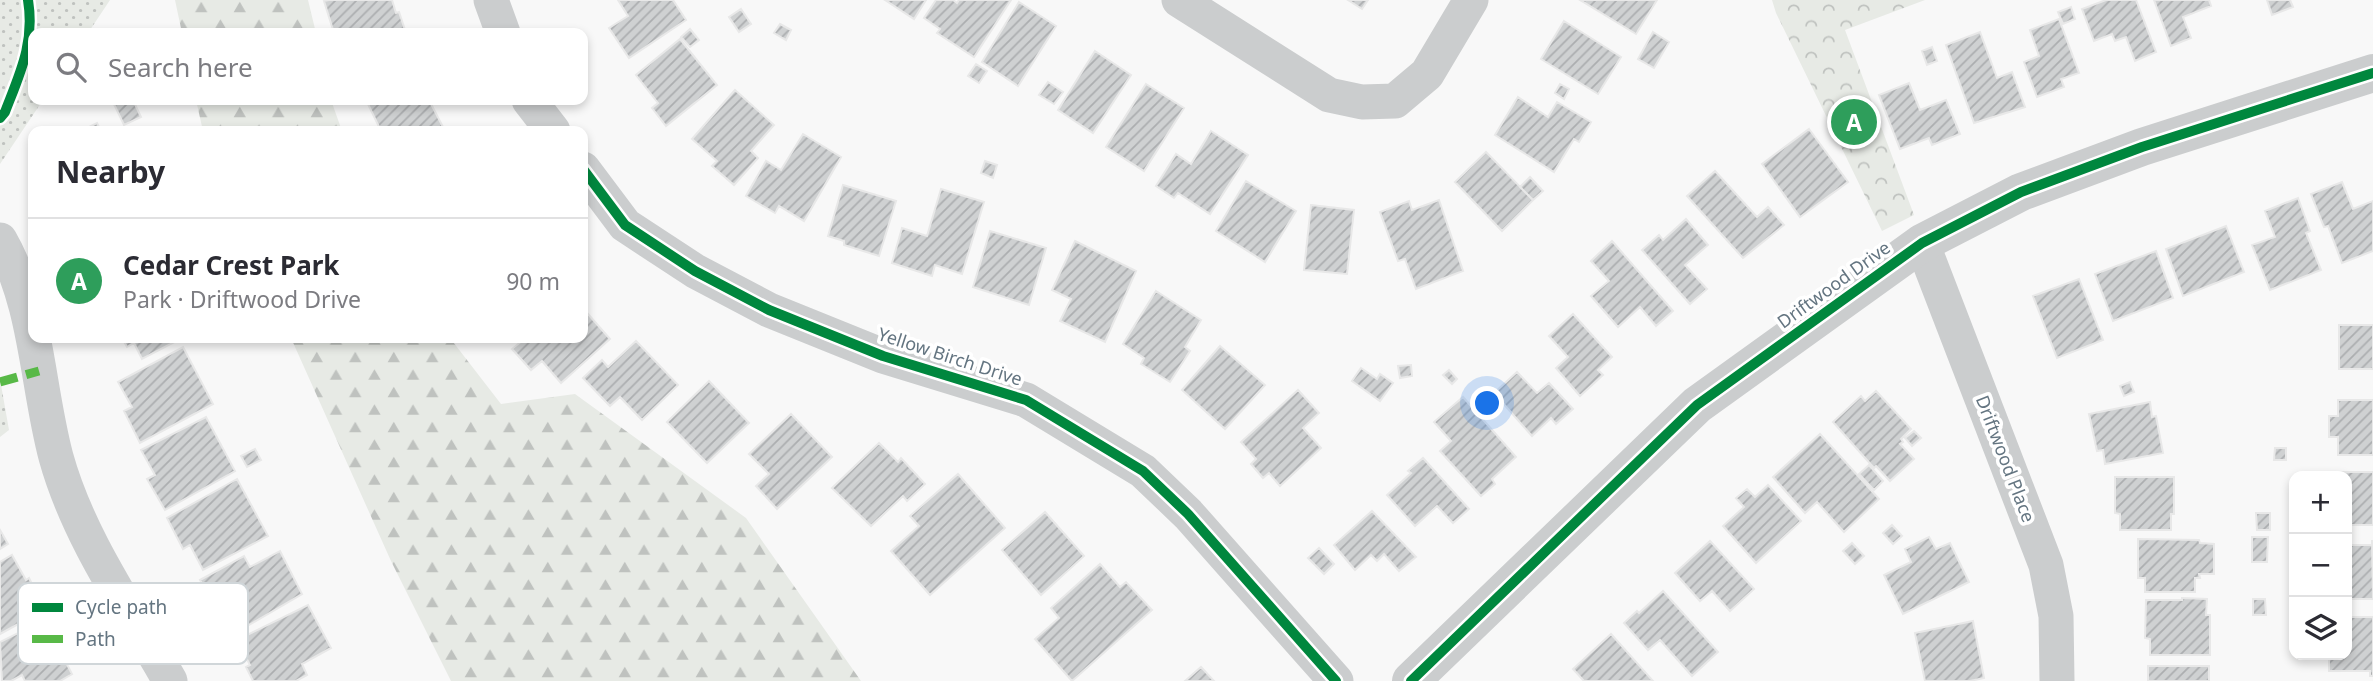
<!DOCTYPE html>
<html lang="en">
<head>
<meta charset="utf-8">
<style>
	:root { --surface:#fff; --page:#f2f2f3; --text:#2b2b33; --muted:#7c7c81; --line:#e1e1e2; --accent:#2563eb }
	body { margin:0; font-family:"Noto Sans",sans-serif; background:var(--page); color:var(--text) }
	.controls { position:absolute; right:21px; bottom:21px; display:grid; overflow:hidden; border-radius:14px; box-shadow:0 4px 10px #0003 }
	.controls button { width:63px; height:63px; display:grid; place-items:center; padding:0; border:0; border-bottom:2px solid var(--line); background:var(--surface); color:var(--text); font:35px sans-serif }
	.you { position:absolute; left:1488px; top:404px; width:24px; height:24px; margin:-18px; border:5px solid #fff; border-radius:50%; background:#1a73e8; box-shadow:0 0 0 10px #1a73e833 }
	.badge { display:grid; place-items:center; width:46px; height:46px; border-radius:50%; background:var(--accent); color:#fff; font-size:23px; font-weight:700 }
	.pin { position:absolute; translate:-50% -50%; border:4px solid #fff; box-shadow:0 2px 7px #0006 }
	.list { margin:0; padding:0; list-style:none }
	h2 { display:flex; justify-content:space-between; align-items:center; height:91px; margin:0; padding:0 28px; font-size:30px }
	h2 small { font-size:23px; font-weight:400; color:var(--muted) }
	.list li { display:grid; grid-template-columns:46px 1fr auto; gap:21px; align-items:center; box-sizing:border-box; height:126px; padding:0 28px; border-top:2px solid var(--line) }
	.list b { display:block; font-size:26px; white-space:nowrap }
	.list p { margin:0; font-size:23px; white-space:nowrap; color:var(--muted) }
	.list em { font-size:23px; font-style:normal; color:var(--muted) }
	.icon { flex:none; width:38px; height:38px; fill:none; stroke:currentColor; stroke-width:2; stroke-linecap:round; stroke-linejoin:round }
	.map { position:relative; flex:none; width:2373px; height:681px; overflow:hidden }
	.search { position:absolute; background:var(--surface); box-shadow:0 4px 10px #0003; left:28px; top:28px; width:560px; height:77px; display:flex; align-items:center; gap:18px; box-sizing:border-box; padding:0 24px; border-radius:14px; color:var(--muted); font-size:26px }
	.panel { position:absolute; background:var(--surface); box-shadow:0 4px 10px #0003; left:28px; top:126px; width:560px; height:217px; border-radius:14px }
	.map>svg:first-child { display:block }
	.grass { fill:url(#grass-dots) }
	.forest { fill:url(#forest-firs) }
	.park { fill:url(#park-crowns) }
	.building { fill:url(#building-hatch); stroke:#e8e8e8; stroke-width:2 }
	.lines { fill:none; stroke-linecap:round; stroke-linejoin:round }
	.minor { stroke:#cbcdce; stroke-width:35 }
	.tertiary { stroke:#cbcdce; stroke-width:38 }
	.quiet { stroke:#58b947; stroke-width:9; stroke-dasharray:18 9; stroke-linecap:butt }
	.cycleway-casing { stroke:#fff; stroke-width:15 }
	.cycleway { stroke:#00873e; stroke-width:10 }
	.labels { text-anchor:middle; stroke-width:7; stroke-linejoin:round; paint-order:stroke }
	.street-label { font-size:18px; fill:#647581; stroke:#fff }
	.key { fill:#fff; stroke:#d0d6d9; stroke-width:2 }
	.key-label { font-size:19px; fill:#647581 }
</style>
</head>
<body>
<div class="map">
<svg width="2373" height="681" viewBox="0 0 2373 681">
	<defs>
		<pattern id="grass-dots" width="8" height="8" patternUnits="userSpaceOnUse" patternTransform="scale(1.75)"><rect width="8" height="8" fill="#e7eae5"/><path d="M2 2h.1M6 6h.1" fill="none" stroke="#bfc2bf" stroke-width="1.8" stroke-linecap="round"/></pattern>
		<pattern id="forest-firs" width="22" height="20" patternUnits="userSpaceOnUse" patternTransform="scale(1.75)"><rect width="22" height="20" fill="#e7eae5"/><path d="M5 1l3.5 6h-7zM16 11l3.5 6h-7z" fill="#bfc2bf"/></pattern>
		<pattern id="park-crowns" width="20" height="18" patternUnits="userSpaceOnUse" patternTransform="scale(1.75)"><rect width="20" height="18" fill="#e7eae5"/><path d="M2 6a3 3 0 1 1 6 0M12 15a3 3 0 1 1 6 0" fill="none" stroke="#bfc2bf"/></pattern>
		<pattern id="building-hatch" width="6" height="6" patternUnits="userSpaceOnUse" patternTransform="scale(1.75)"><rect width="6" height="6" fill="#cfd1d2"/><path d="M-1 1l2-2M0 6l6-6M5 7l2-2" fill="none" stroke="#acaeb0"/></pattern>
	</defs>
	<rect width="100%" height="100%" fill="#f8f8f8"/>
	<path class="grass" d="M0,0H110L88,33H33V100H43L0,164Z
		M0,379L9,430L0,437Z"/>
	<path class="forest" d="M175,0H308L316,33H182Z
		M196,100H331L342,131H203Z
		M291,338H450L501,404L575,394L746,518L861,681H451L391,561Z"/>
	<path class="park" d="M1772,0H1925L1845,30L1914,215L1882,231L1776,13Z"/>
	<path class="building" d="M329,0H392L396,13L399,12L406,33H334L324,1Z
		M618,0H673L686,20L629,58L609,28L628,16Z
		M885,0H926L914,19Z
		M936,0H953L957,3L959,0H1011L974,57L937,33L940,29L924,18Z
		M1348,0H1368L1362,9Z
		M1580,0H1657L1636,34Z
		M2106,0H2136L2156,52L2135,61L2126,37L2115,41L2112,34L2094,41L2082,9Z
		M2154,0H2209L2211,6L2183,17L2191,38L2171,46Z
		M2267,0H2290L2293,7L2272,15Z
		M1019,2L1056,26L1018,86L982,62Z
		M2071,7L2075,19L2063,24L2058,12Z
		M741,9L751,24L739,32L729,17Z
		M2059,19L2079,73L2061,79L2064,87L2037,97L2024,62L2039,56L2030,30Z
		M1564,21L1621,57L1598,94L1541,59Z
		M780,24L791,30L786,40L774,33Z
		M690,29L699,40L690,47L681,37Z
		M1653,32L1669,42L1654,68L1638,59Z
		M1980,32L1997,78L2012,72L2025,107L1974,123L1946,45Z
		M680,39L717,85L666,126L652,108L658,103L636,75Z
		M1932,47L1937,61L1927,65L1922,51Z
		M1095,51L1131,75L1093,133L1058,110Z
		M976,64L987,71L979,83L968,76Z
		M1048,82L1063,92L1054,104L1039,95Z
		M1909,83L1920,110L1946,100L1960,134L1932,145L1929,138L1900,149L1879,95Z
		M1146,84L1184,108L1144,171L1106,147Z
		M1560,84L1569,89L1564,99L1555,93Z
		M735,90L774,125L751,151L758,158L734,185L712,166L717,161L692,139Z
		M1518,97L1548,117L1557,102L1591,122L1579,142L1574,139L1554,172L1495,135Z
		M112,100H133L141,117L124,125Z
		M366,100H429L443,127L435,131H381Z
		M97,123L101,131H81Z
		M1809,129L1848,182L1800,217L1762,164Z
		M1211,131L1248,155L1210,214L1178,193L1174,198L1156,186L1176,154L1191,164Z
		M803,134L841,157L804,221L779,206L775,213L746,196L766,161L781,170Z
		M1486,152L1533,200L1502,231L1455,182Z
		M985,161L997,165L993,178L981,173Z
		M1715,171L1757,217L1768,207L1784,225L1743,258L1687,196Z
		M1530,177L1543,191L1533,200L1520,187Z
		M1246,181L1296,211L1265,262L1216,231Z
		M2342,182L2353,209L2373,201V251L2342,263L2328,226L2324,227L2311,194Z
		M843,185L896,201L879,256L844,245V241L828,236Z
		M941,189L984,202L962,274L935,265L932,276L892,263L902,228L927,236Z
		M2298,198L2310,231L2306,233L2321,270L2270,290L2252,245L2275,237L2265,211Z
		M1439,200L1463,271L1416,289L1405,259L1398,261L1380,212L1409,201L1412,210Z
		M1311,205L1354,210L1347,274L1304,270Z
		M1686,219L1708,245L1685,265L1707,289L1690,304L1642,250L1659,235L1663,240Z
		M2226,226L2244,272L2183,296L2166,249Z
		M990,231L1046,248L1029,305L973,287Z
		M1075,241L1136,271L1105,342L1060,321L1071,299L1052,290Z
		M1612,241L1673,311L1656,326L1640,307L1618,327L1591,296L1609,281L1591,261Z
		M2156,251L2173,298L2113,321L2095,274Z
		M2079,279L2103,340L2057,358L2033,296Z
		M1156,291L1201,320L1185,347L1190,351L1170,382L1141,364L1144,358L1123,344Z
		M588,314L610,339L561,383L542,361L531,370L512,349L523,340L521,338H583V319Z
		M1573,314L1612,357L1598,370L1603,375L1580,396L1556,368L1568,357L1549,336Z
		M2339,325H2373V369H2339Z
		M122,338H182L142,359L134,343L127,347Z
		M636,341L678,385L642,420L620,397L610,406L583,378L602,360L608,367Z
		M1220,346L1265,385L1225,429L1182,390Z
		M183,347L213,404L140,443L124,411L132,407L118,382Z
		M1411,365L1412,376L1400,378L1398,366Z
		M1361,368L1377,379L1380,374L1393,383L1380,401L1352,381Z
		M1449,370L1457,379L1452,384L1443,375Z
		M1517,372L1537,393L1549,383L1573,409L1556,424L1551,418L1532,436L1494,393Z
		M709,381L749,423L707,463L667,422Z
		M2130,382L2134,392L2124,396L2120,386Z
		M1298,390L1319,413L1303,428L1321,448L1280,486L1269,473L1263,478L1251,464L1256,459L1241,442Z
		M1876,391L1911,429L1901,439L1903,442L1900,444L1914,459L1890,481L1876,466L1874,468L1833,422L1861,396L1865,401Z
		M1463,397L1516,457L1492,479L1495,484L1481,496L1440,451L1451,441L1434,422Z
		M2338,400H2373V455H2338V437H2329V416H2338Z
		M2150,402L2152,417L2156,416L2163,453L2105,464L2103,450L2097,451L2089,414Z
		M791,414L832,457L777,509L756,486L769,474L749,454Z
		M206,417L235,471L165,510L147,479L155,475L141,450Z
		M1914,431L1921,438L1912,446L1905,438Z
		M1820,434L1879,499L1844,532L1817,502L1805,513L1773,477Z
		M879,443L898,462L901,458L925,484L907,501L903,496L871,526L832,488Z
		M2275,448H2286V460H2274Z
		M255,449L261,460L247,467L241,456Z
		M1423,458L1469,509L1453,523L1437,506L1415,526L1387,495L1411,473L1408,471Z
		M1869,465L1883,481L1874,490L1859,474Z
		M2335,472H2373V525H2347V476H2335Z
		M958,474L1005,528L930,595L891,551L919,526L910,516Z
		M2115,477H2174V514H2171V530H2120V514L2115,513Z
		M237,479L268,536L203,570L190,545L183,549L167,518Z
		M1768,485L1801,521L1756,563L1723,526L1744,507L1736,498L1747,489L1755,497Z
		M1372,511L1416,557L1399,571L1384,554L1377,561L1371,555L1355,570L1334,545Z
		M1045,512L1084,556L1041,595L1002,550Z
		M2256,513H2270V530H2257Z
		M1892,525L1902,536L1893,544L1883,533Z
		M0,530L8,544L0,549Z
		M1929,537L1936,549L1950,543L1969,582L1903,614L1884,575L1911,562L1905,549Z
		M2252,537H2268L2267,562H2252Z
		M2138,539L2199,540L2200,543L2214,544V574H2199L2200,578H2195V592H2145V578H2138Z
		M2372,540L2373,599H2347V545H2372Z
		M1710,541L1754,589L1730,611L1712,591L1700,601L1675,573Z
		M1852,543L1864,556L1855,564L1843,551Z
		M1319,548L1334,564L1324,574L1308,558Z
		M280,551L302,594L232,635L200,580L244,556L250,567Z
		M12,555L26,580L29,578L36,592L33,594L42,611L0,634V562Z
		M1100,564L1120,587L1126,582L1152,610L1072,681L1035,639L1059,618L1051,608Z
		M1663,591L1718,652L1692,676L1660,640L1648,650L1624,623L1637,611L1639,613Z
		M2182,598L2207,599L2206,615H2210V655H2150V639L2145,638L2146,600H2182Z
		M2253,599H2265L2266,615H2253Z
		M308,605L331,648L302,664L307,675L296,681H253L246,667L250,665L237,640Z
		M2347,617H2373V676H2370V671H2329V655H2323H2347Z
		M44,620L53,638L57,636L64,649L60,651L72,674L60,681H25L22,675L11,681H2L0,642Z
		M1973,621L1984,678L1970,681H1925L1915,633Z
		M1611,634L1653,681H1584L1573,669Z
		M2148,666H2209V681H2148Z
		M1201,667L1214,681H1185Z"/>
	<g class="lines">
		<path class="minor" d="M491,0L503,33
			M1179,0L1329,95L1362,102L1395,101L1427,74L1471,0
			M529,100L553,131
			M583,169L625,225L695,271L769,310L883,356L1026,400L1143,471L1188,514L1336,681
			M0,240C37,304 37,386 56,457C78,537 129,609 170,681
			M1922,243L2046,565L2056,616L2057,681"/>
		<path class="tertiary" d="M1411,681L1697,405L1922,243L2021,192L2142,147L2373,73"/>
		<path class="quiet" d="M0,382L39,371"/>
		<defs>
			<path id="cycleway" d="M0,118L5,112C20,73 35,43 28,0
				M583,169L625,225L695,271L769,310L883,356L1026,400L1143,471L1188,514L1336,681
				M1411,681L1697,405L1922,243L2021,192L2142,147L2373,73"/>
		</defs>
		<use href="#cycleway" class="cycleway-casing"/>
		<use href="#cycleway" class="cycleway"/>
	</g>
	<g class="labels">
		<g class="street-label">
			<text transform="translate(1834 285) rotate(-36)" y="6">Driftwood Drive</text>
			<text transform="translate(950 357) rotate(18)" y="6">Yellow Birch Drive</text>
			<text transform="translate(2005 459) rotate(69)" y="6">Driftwood Place</text>
		</g>
	</g>
	<rect x="18" y="583" width="230" height="81" rx="10" class="key"/>
	<rect x="32" y="603" width="31" height="9" fill="#00873e"/>
	<rect x="32" y="635" width="31" height="8" fill="#58b947"/>
	<g class="key-label">
		<text x="75" y="614">Cycle path</text>
		<text x="75" y="646">Path</text>
	</g>
</svg>
<div class="controls">
<button>+</button>
<button>−</button>
<button><svg class="icon" aria-label="layers" viewBox="0 0 24 24"><path d="M12 4l9 5-9 5-9-5zM3 14l9 5 9-5"/></svg></button>
</div>
<div class="you"></div>
<div class="pin badge" style="left:1854px;top:122px;background:#2e9e5b">A</div>
<div class="search"><svg class="icon" aria-label="search" viewBox="0 0 24 24"><circle cx="10" cy="10" r="6"/><path d="M15 15l6 6"/></svg>Search here</div>
<section class="panel">
<h2>Nearby<small></small></h2>
<ul class="list">
<li><span class="badge" style="background:#2e9e5b">A</span><div><b>Cedar Crest Park</b><p>Park · Driftwood Drive</p></div><em>90 m</em></li>
</ul>
</section>
</div>
</body>
</html>
